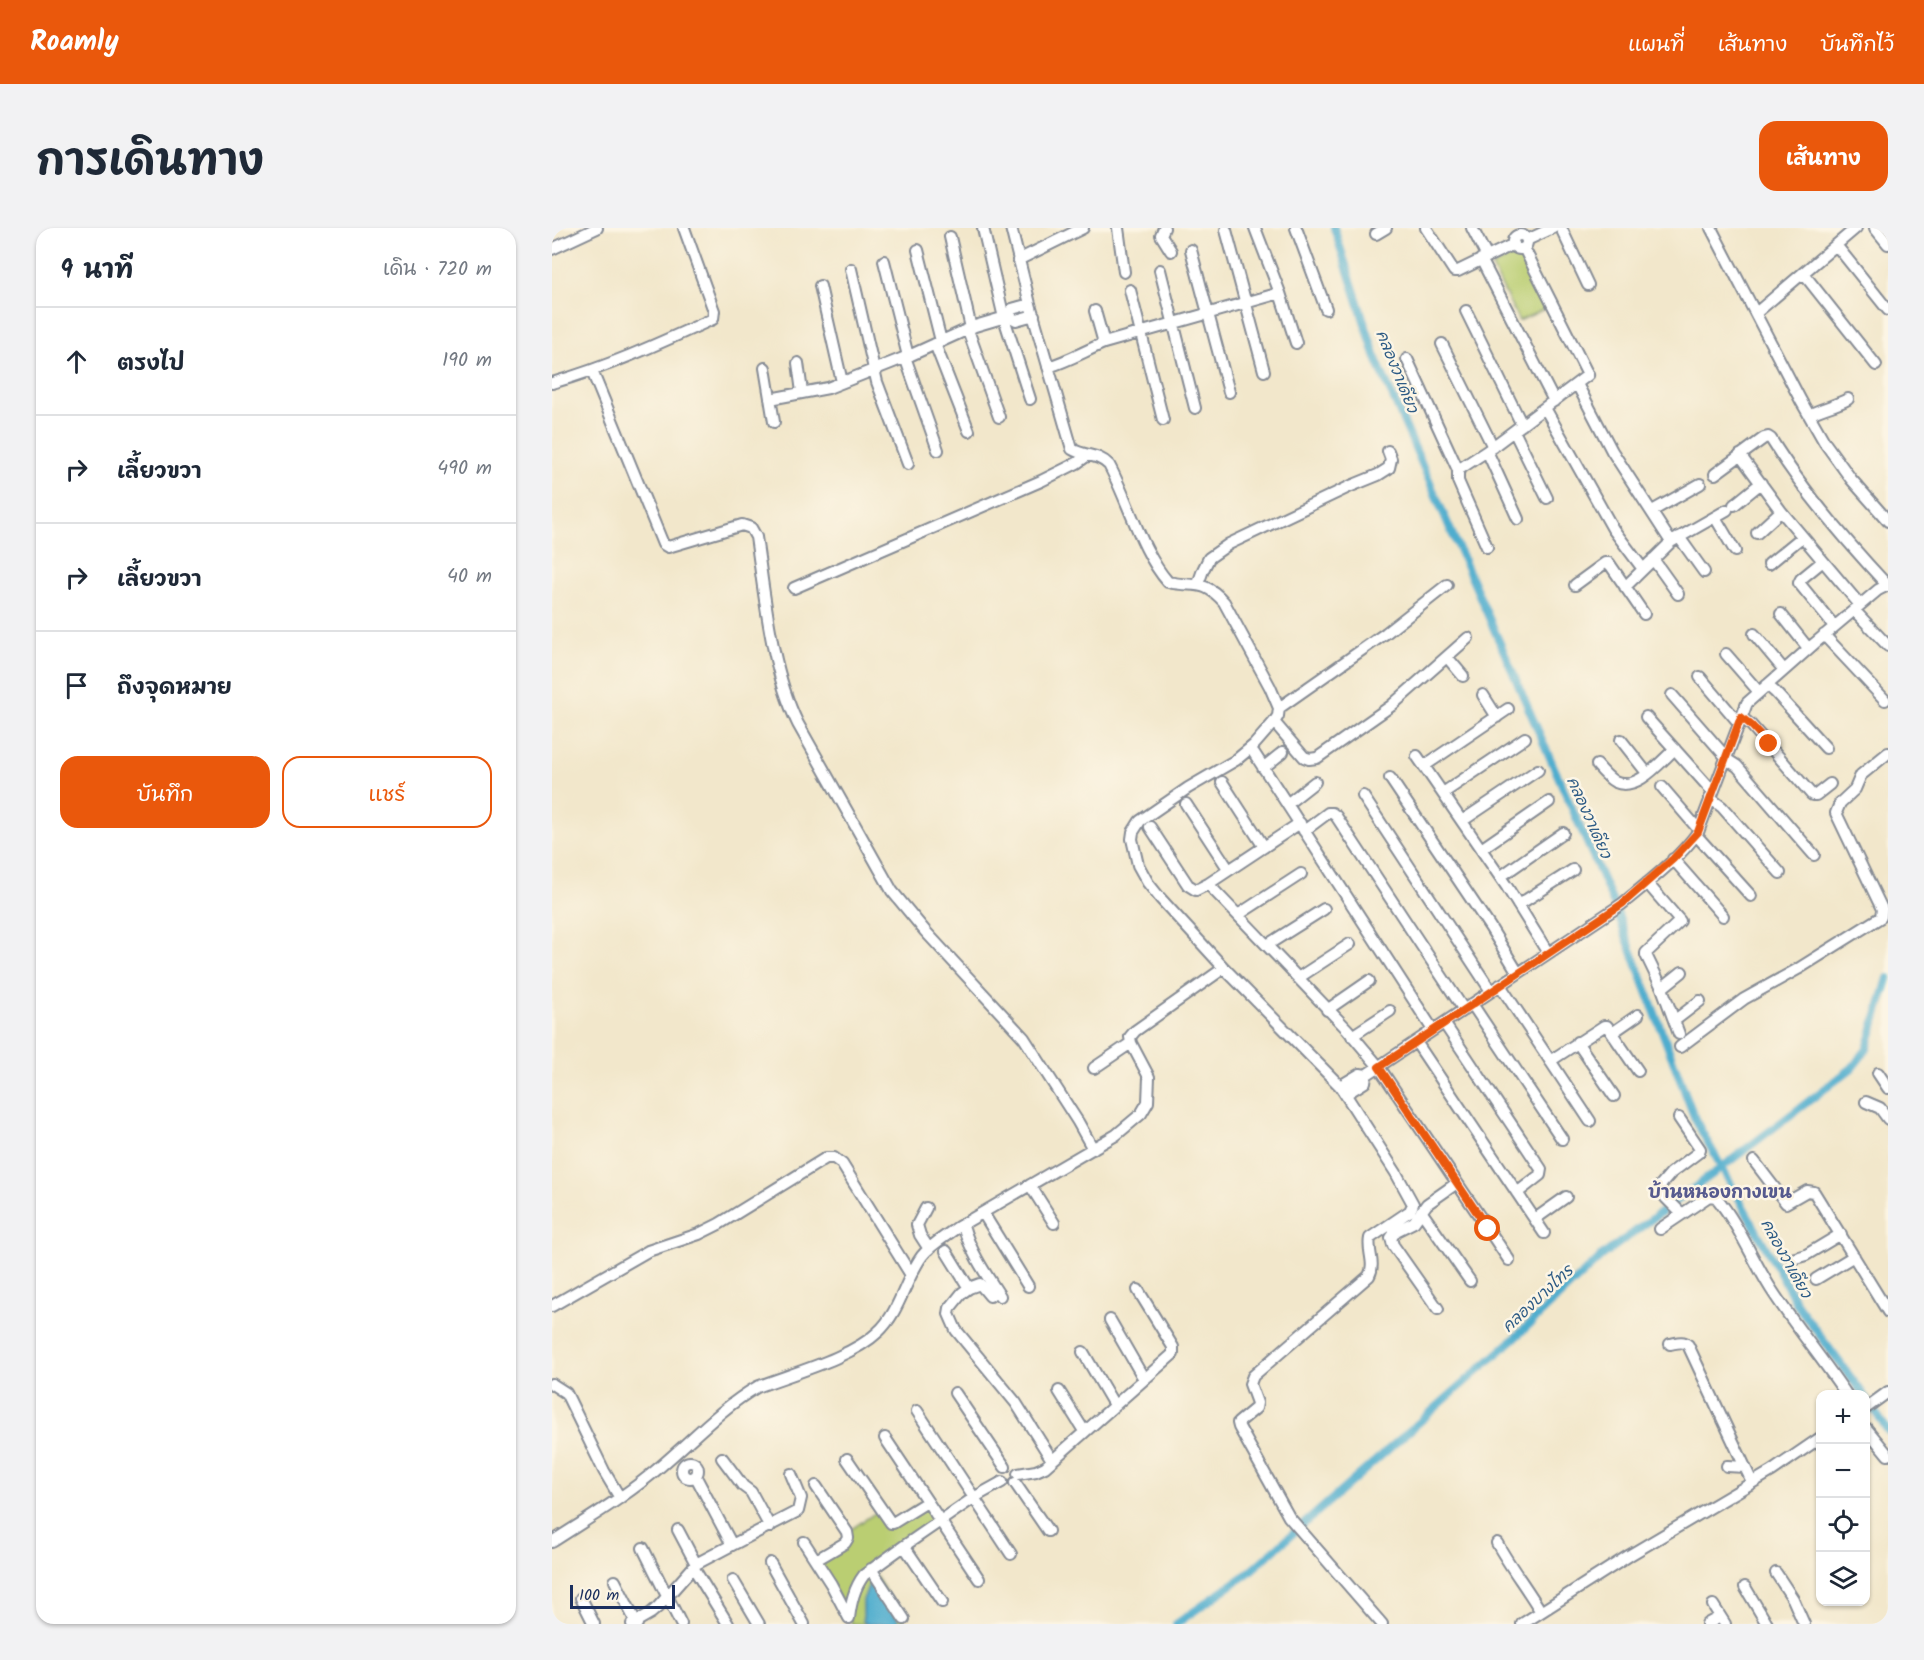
<!DOCTYPE html>
<html lang="th">
<head>
<meta charset="utf-8">
<style>
	:root { --surface:#fff; --page:#f2f2f3; --text:#1f2937; --muted:#747a83; --line:#e0e1e3; --accent:#ea580c }
	body { margin:0; font-family:Kalam,"Playpen Sans Thai",sans-serif; background:var(--page); color:var(--text) }
	.controls { position:absolute; right:18px; bottom:18px; display:grid; overflow:hidden; border-radius:12px; box-shadow:0 2px 4px #0004 }
	.controls button { width:54px; height:54px; display:grid; place-items:center; padding:0; border:0; border-bottom:2px solid var(--line); background:var(--surface); color:var(--text); font:30px sans-serif }
	.scale { position:absolute; left:18px; bottom:15px; width:105px; box-sizing:border-box; padding-left:6px; border:3px solid #1b2f5e; border-top:0; font-size:16px; line-height:21px; white-space:nowrap; color:#1b2f5e; -webkit-text-stroke:4px #fcf5e5; paint-order:stroke }
	.stop { position:absolute; width:18px; height:18px; margin:-14px; border:4px solid #ea580c; border-radius:50%; background:#fff }
	.stop.end { background:#ea580c; border-color:#fff; box-shadow:0 2px 6px #0008 }
	.list { margin:0; padding:0; list-style:none }
	h2 { display:flex; justify-content:space-between; align-items:center; height:78px; margin:0; padding:0 24px; font-size:26px }
	h2 small { font-size:20px; font-weight:400; color:var(--muted) }
	.list li { display:grid; grid-template-columns:39px 1fr auto; gap:18px; align-items:center; box-sizing:border-box; height:108px; padding:0 24px; border-top:2px solid var(--line) }
	.list b { display:block; font-size:22px; white-space:nowrap }
	.list em { font-size:20px; font-style:normal; color:var(--muted) }
	.actions { display:flex; gap:12px; padding:18px 24px }
	.actions a { flex:1; padding:14px 0; border:2px solid var(--accent); border-radius:18px; text-align:center; font-size:21px; color:var(--accent) }
	.actions .main { background:var(--accent); color:#fff }
	.icon { flex:none; width:33px; height:33px; fill:none; stroke:currentColor; stroke-width:2; stroke-linecap:round; stroke-linejoin:round }
	.map { position:relative; flex:none; width:1336px; height:1396px; overflow:hidden; border-radius:18px }
	header { display:flex; align-items:center; gap:36px; box-sizing:border-box; height:84px; padding:0 30px; background:var(--accent); color:#fff }
	header strong { font-size:28px }
	nav { display:flex; gap:33px; margin-inline-start:auto; font-size:21px }
	.intro { display:flex; align-items:center; justify-content:space-between; box-sizing:border-box; height:144px; padding:0 36px }
	h1 { margin:0; font-size:42px }
	.button { padding:15px 27px; border-radius:18px; background:var(--accent); color:#fff; font-size:21px; font-weight:700 }
	main { display:flex; gap:36px; padding:0 36px }
	aside { flex:1; background:var(--surface); border-radius:18px; box-shadow:0 2px 4px #0004 }
	.map>svg:first-child { display:block }
	.green { fill:#bace72; stroke:#6a7e68; stroke-width:1.5 }
	.water { fill:#4fadce; stroke:#356e96; stroke-width:1.5 }
	.lines { fill:none; stroke-linecap:round; stroke-linejoin:round }
	.canal { stroke:#4fadce; stroke-width:8 }
	.minor-casing { stroke:#868b94; stroke-width:14 }
	.minor { stroke:#fff; stroke-width:10 }
	.route { stroke:#ea580c; stroke-width:8 }
	.labels { text-anchor:middle; stroke-width:5; stroke-linejoin:round; paint-order:stroke }
	.water-label { font-size:16px; font-style:italic; fill:#2d5b85; stroke:#fcf5e5 }
	.quarter-label { font-size:18px; font-weight:bold; fill:#565a8e; stroke:#fcf5e5 }
</style>
</head>
<body>
<header>
<strong>Roamly</strong>
<nav><a>แผนที่</a><a>เส้นทาง</a><a>บันทึกไว้</a></nav>
</header>
<div class="intro"><h1>การเดินทาง</h1><a class="button">เส้นทาง</a></div>
<main>
<aside>
<h2>9 นาที<small>เดิน · 720 m</small></h2>
<ul class="list">
<li><svg class="icon" aria-label="ahead" viewBox="0 0 24 24"><path d="M12 20V5M6 11l6-6 6 6"/></svg><div><b>ตรงไป</b></div><em>190 m</em></li>
<li><svg class="icon" aria-label="right" viewBox="0 0 24 24"><path d="M7 20v-9h11M14 6l5 5-5 5"/></svg><div><b>เลี้ยวขวา</b></div><em>490 m</em></li>
<li><svg class="icon" aria-label="right" viewBox="0 0 24 24"><path d="M7 20v-9h11M14 6l5 5-5 5"/></svg><div><b>เลี้ยวขวา</b></div><em>40 m</em></li>
<li><svg class="icon" aria-label="arrive" viewBox="0 0 24 24"><path d="M6 21V4h12l-3 4 3 4H6"/></svg><div><b>ถึงจุดหมาย</b></div></li>
</ul>
<div class="actions"><a class="main">บันทึก</a><a>แชร์</a></div>
</aside>
<div class="map">
<svg width="1336" height="1396" viewBox="0 0 1336 1396">
	<rect width="100%" height="100%" fill="#fcf5e5"/>
	<filter id="ink" filterUnits="userSpaceOnUse"><feTurbulence type="fractalNoise" baseFrequency=".0167" numOctaves="2"/><feDisplacementMap in="SourceGraphic" scale="12" xChannelSelector="R" yChannelSelector="G"/><feConvolveMatrix kernelMatrix="1 2 1 2 8 2 1 2 1" color-interpolation-filters="sRGB"/></filter>
	<filter id="wash" filterUnits="userSpaceOnUse"><feTurbulence type="fractalNoise" baseFrequency=".008" numOctaves="4" result="noise"/><feDisplacementMap in="SourceGraphic" scale="24" xChannelSelector="R" yChannelSelector="G"/><feGaussianBlur stdDeviation="1.35" result="paint"/><feColorMatrix in="noise" values="0 0 0 0 0 0 0 0 0 0 0 0 0 0 0 0 0 1.4 0 .05"/><feComposite in="paint" operator="in"/></filter>
	<g filter="url(#wash)">
		<rect width="100%" height="100%" fill="#f2e7cb"/>
		<path class="green" d="M960,28H966L972,33L995,80L967,93L940,39Z
			M374,1270L388,1294L319,1341L355,1396H300L279,1356L264,1332L298,1310L295,1304L329,1281L340,1295Z"/>
		<path class="water" d="M317,1356L325,1359L349,1396H315L311,1393V1372Z"/>
		<g class="lines">
			<path class="canal" d="M782,0L825,133L1063,679L1143,891L1246,1078L1311,1166
				M1314,1170L1336,1203
				M624,1396L695,1346L965,1108L1051,1027L1169,940L1300,840L1315,821L1336,750"/>
		</g>
	</g>
	<g filter="url(#ink)">
		<g class="lines">
			<defs>
				<path id="minor" d="M431,0L452,90L478,171
					M459,0L478,76L520,221C533,229 545,225 557,237C576,272 590,325 616,354C643,360 651,350 672,374L718,459L727,480L726,488L722,494L702,517L684,532L636,560L588,593L581,604L580,611L586,637L596,655L608,670L672,740L788,858L844,945L861,976L858,983L818,1010C815,1023 824,1035 817,1048L701,1148L698,1156L705,1175L704,1180L686,1195L687,1199L737,1289L830,1396
					M566,0L572,44
					M612,0L609,7L619,23
					M703,0L728,65L744,115
					M744,0L774,81
					M874,0L902,43H906L962,16
					M920,0L935,29
					M1009,0L1036,57
					M1159,0L1249,173L1273,215L1299,251L1336,293
					M1323,0L1336,16
					M674,2L712,143
					M824,6L834,0
					M961 14a7 7 0 1 1 14 0a7 7 0 1 1-14 0Z
					M398,9L419,100
					M975,12L1001,0
					M1284,17L1336,82
					M0,21L45,0
					M366,22L389,113
					M639,22L677,164
					M929,31L1002,173
					M466,32L531,0
					M332,33L356,128
					M299,41L325,154L356,236
					M608,42L643,180
					M1251,45L1324,137
					M268,58L290,154
					M578,62L611,192
					M543,83L552,115
					M914,83L970,197
					M1204,85L1304,0
					M457,88L464,92L482,87
					M416,102L447,189
					M383,116L417,203
					M890,116L941,219
					M353,129L386,222
					M855,131L906,242V253L935,319
					M246,135L250,164
					M496,139C516,133 533,123 552,115L728,65
					M213,140L222,194
					M40,143L111,316L116,319L190,297L199,300L204,309C213,369 219,441 246,496L340,663L373,703L472,810L526,894L541,921
					M0,155C56,139 108,115 161,91L162,83L132,0
					M1025,156L1060,223L1119,314
					M218,171L276,160L359,127L423,98L457,88L460,81L478,76
					M993,180L1061,301L1091,341
					M1257,187C1270,180 1283,178 1296,171
					M962,203L995,270
					M935,223L966,291
					M1188,227L1229,283L1308,377
					M906,242L935,223L1036,147L972,20
					M1163,246L1212,210L1216,209L1219,211C1251,263 1294,313 1336,358
					M1182,277L1209,255
					M1100,283L1148,256
					M1163,289L1183,323
					M1205,305L1229,283
					M1127,309L1152,344
					M1101,331L1126,366
					M1271,333L1249,351L1247,355L1282,398
					M1217,336L1250,309
					M646,356L651,342L657,330L677,316L799,258L826,247L837,240L839,231L836,223
					M1023,357L1053,335H1057L1092,386
					M1073,359L1119,314L1175,282
					M242,360L489,253L525,235L536,227
					M1302,382L1336,418
					M1229,386L1256,420
					M1202,406L1232,442
					M1272,407L1333,472
					M1174,426L1207,464
					M895,429L911,448
					M1148,449L1187,495
					M1215,457L1223,464L1274,520
					M931,467L945,489
					M1120,467L1174,529
					M727,480L834,405L895,357
					M1094,489L1161,564
					M1189,489L1199,497L1260,567H1264L1278,556
					M722,494L752,529L757,531L765,530L839,478L916,410
					M1069,512L1095,545
					M702,525L881,802
					M865,528L955,659L996,725
					M1174,531L1185,538L1192,546L1262,627
					M1045,537C1050,543 1056,550 1063,554C1085,564 1108,534 1123,521
					M872,538L956,481
					M711,540L731,524
					M838,550L938,699L966,745
					M670,554L712,619
					M1110,559L1147,602
					M891,565L973,510
					M811,568L939,763
					M1158,570L1170,579L1228,645
					M634,576L677,642
					M735,576L763,554
					M910,593L986,542
					M598,599L636,657L644,662L656,656L748,595
					M752,603L776,585H780L784,588L912,782
					M1144,607L1199,668
					M929,621L997,574
					M1121,631L1171,688
					M948,649L1011,605
					M1095,655L1128,693L1094,725V727L1110,760L1127,806
					M656,656L795,801L827,839L957,1032
					M966,677L1021,642
					M686,687L749,646
					M715,717L772,681
					M746,750L798,716
					M948,757L1038,893
					M1110,760L1130,744
					M920,776L1010,911
					M775,782L817,753
					M1122,793L1148,773
					M892,795L989,941L988,947L965,965
					M1060,805L1086,787
					M800,808L838,783
					M864,814L992,1005
					M1025,814L1062,868
					M1128,819L1192,771L1246,741L1329,689L1330,681L1284,585L1288,575L1303,561L1309,547L1336,525
					M998,833L1052,798H1055L1086,843
					M542,840L579,815
					M1326,845L1336,860
					M788,858L808,846L814,847L1070,676C1096,654 1126,632 1146,604L1195,475L1263,415L1326,362L1336,357
					M794,866L813,854L814,847
					M1314,874L1328,880L1336,891
					M1127,890L1148,921L1147,924L1119,945L1107,959L1114,970L1130,986
					M1202,933L1234,975L1255,963L1262,964L1336,1084
					M478,957L502,995
					M374,980L365,997L368,1007L377,1021
					M869,983L918,1053
					M431,985L476,1058
					M983,991L1014,969
					M411,997C418,1023 433,1045 448,1068
					M1108,1001L1157,968L1164,969C1187,997 1200,1031 1219,1061C1242,1097 1270,1130 1294,1166
					M394,1023L417,1060L410,1065L398,1080L397,1086L404,1102L464,1175L500,1232
					M1240,1031L1254,1027L1289,1006
					M1264,1051L1302,1028
					M417,1060L428,1056L438,1068
					M0,1078L96,1023L147,1006L167,996L274,930H282L290,936L359,1047
					M886,1081L841,1017L839,1010L844,1003L862,994L875,976L905,955
					M558,1092L592,1151
					M1118,1116C1124,1115 1131,1112 1136,1117L1200,1254
					M531,1124L562,1177
					M0,1156L14,1165L17,1171L52,1243L68,1270
					M507,1163L532,1203
					M403,1165L453,1239
					M1314,1180L1336,1164
					M365,1183L459,1326
					M1314,1200L1336,1227
					M333,1210L427,1351
					M170,1230L191,1258L199,1264L218,1299
					M295,1231L339,1295H341L375,1274
					M130 1242a8 8 0 1 1 16 0a8 8 0 1 1-16 0Z
					M1175,1238L1193,1239
					M466,1246L484,1243L493,1239L621,1126V1119L586,1062
					M144,1249L180,1317L246,1283L249,1270L239,1246
					M463,1255L496,1303
					M126,1302L144,1336
					M0,1314C37,1290 76,1267 109,1238C141,1211 169,1180 205,1159C241,1145 299,1130 326,1104C348,1084 353,1051 370,1028C379,1016 394,1008 406,999L564,907L589,886L596,874L597,849L579,815L578,809L583,803L672,740
					M252,1314L279,1356L297,1390
					M945,1315C958,1339 975,1360 989,1384
					M352,1318L390,1374
					M91,1320L129,1396
					M264,1332L293,1315L296,1310L295,1304L264,1258
					M218,1335L252,1396
					M141,1339L176,1396
					M319,1341L352,1391
					M1224,1345L1241,1371L1252,1396
					M181,1352L207,1396
					M63,1353L85,1396
					M1193,1359L1215,1396
					M29,1370L42,1396
					M1161,1377L1173,1396
					M297,1390C299,1375 302,1360 312,1347L352,1318L423,1269L450,1254
					M80,1396L99,1385L106,1379L144,1336L180,1317
					M970,1396L1078,1327L1220,1243L1268,1210
					M1155,1396L1168,1389"/>
			</defs>
			<use href="#minor" class="minor-casing"/>
			<use href="#minor" class="minor"/>
		</g>
	</g>
	<g class="lines" filter="url(#ink)">
		<path class="route" d="M936,1001L827,839L1070,676L1121,631L1146,604L1189,489L1199,497L1217,516"/>
	</g>
	<g class="labels">
		<g class="water-label">
			<text transform="translate(846 143) rotate(68)" y="6">คลองวาเดียว</text>
			<text transform="translate(1038 589) rotate(66)" y="6">คลองวาเดียว</text>
			<text transform="translate(1235 1030) rotate(61)" y="6">คลองวาเดียว</text>
			<text transform="translate(985 1070) rotate(-43)" y="6">คลองบางไทร</text>
		</g>
		<g class="quarter-label">
			<text x="1168" y="970">บ้านหนองกางเขน</text>
		</g>
	</g>
</svg>
<div class="controls">
<button>+</button>
<button>−</button>
<button><svg class="icon" aria-label="locate" viewBox="0 0 24 24"><circle cx="12" cy="12" r="6"/><path d="M12 2v4M12 18v4M2 12h4M18 12h4"/></svg></button>
<button><svg class="icon" aria-label="layers" viewBox="0 0 24 24"><path d="M12 4l9 5-9 5-9-5zM3 14l9 5 9-5"/></svg></button>
</div>
<div class="scale">100 m</div>
<div class="stop" style="left:936px;top:1001px"></div>
<div class="stop end" style="left:1217px;top:516px"></div>
</div>
</main>
</body>
</html>
